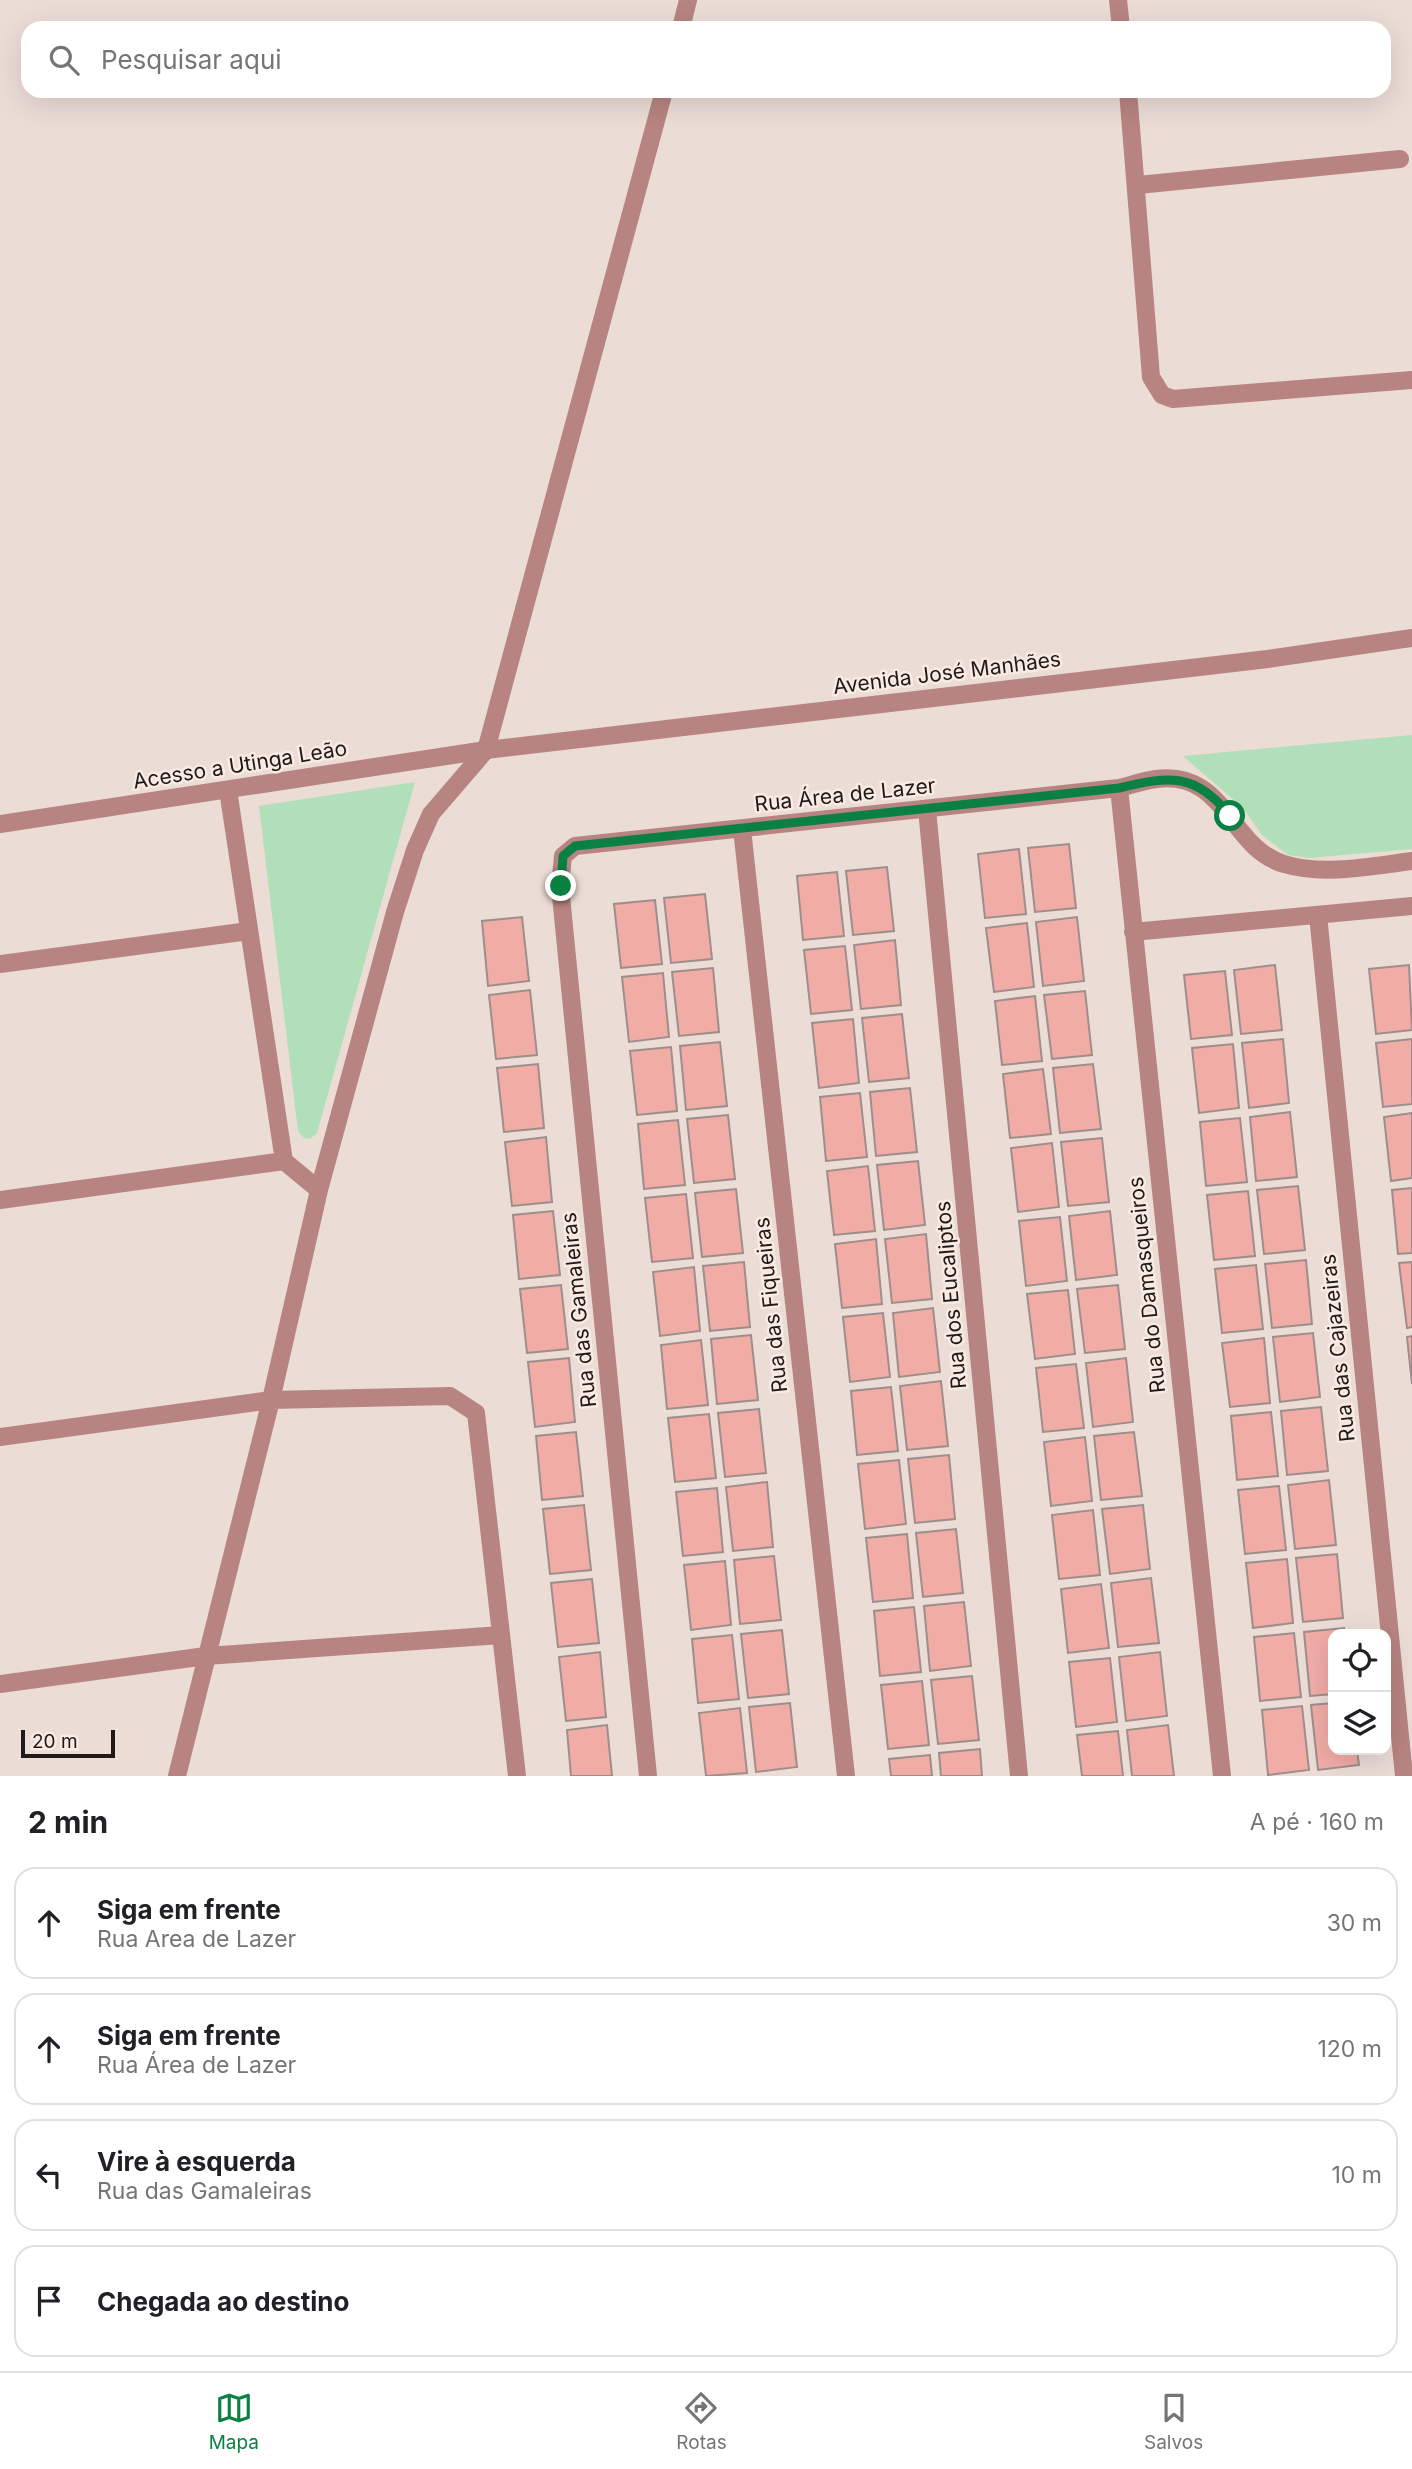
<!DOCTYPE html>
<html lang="pt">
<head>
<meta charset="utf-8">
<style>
	:root { --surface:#fff; --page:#f2f2f2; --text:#202124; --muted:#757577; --line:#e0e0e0; --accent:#0b8043 }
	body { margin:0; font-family:Inter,sans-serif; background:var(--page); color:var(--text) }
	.controls { position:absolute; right:21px; bottom:21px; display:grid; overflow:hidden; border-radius:14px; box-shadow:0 7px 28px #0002 }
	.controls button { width:63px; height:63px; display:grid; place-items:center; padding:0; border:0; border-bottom:2px solid var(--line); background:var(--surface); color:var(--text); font:35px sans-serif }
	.scale { position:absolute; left:21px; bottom:18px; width:94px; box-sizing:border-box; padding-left:7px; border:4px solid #1f1a17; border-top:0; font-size:19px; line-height:24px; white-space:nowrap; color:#1f1a17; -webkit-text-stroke:5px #f9eae3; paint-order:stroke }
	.stop { position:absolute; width:21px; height:21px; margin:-16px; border:5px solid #0b8043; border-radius:50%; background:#fff }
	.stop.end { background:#0b8043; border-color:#fff; box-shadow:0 2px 7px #0008 }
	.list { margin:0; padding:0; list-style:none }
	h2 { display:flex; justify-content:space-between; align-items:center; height:91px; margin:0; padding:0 28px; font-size:30px }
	h2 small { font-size:23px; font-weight:400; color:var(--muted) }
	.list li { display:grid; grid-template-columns:46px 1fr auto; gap:21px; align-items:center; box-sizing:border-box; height:112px; margin:0 14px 14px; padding:0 14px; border:2px solid var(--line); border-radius:21px }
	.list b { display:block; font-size:26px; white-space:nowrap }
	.list p { margin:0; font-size:23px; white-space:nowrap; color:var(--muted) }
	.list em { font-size:23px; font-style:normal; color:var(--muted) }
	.icon { flex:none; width:38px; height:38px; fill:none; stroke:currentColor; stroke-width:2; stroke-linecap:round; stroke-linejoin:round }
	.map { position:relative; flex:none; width:1412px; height:1776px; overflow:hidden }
	.search { position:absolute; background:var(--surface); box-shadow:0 7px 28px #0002; left:21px; right:21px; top:21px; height:77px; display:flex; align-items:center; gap:18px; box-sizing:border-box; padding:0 24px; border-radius:21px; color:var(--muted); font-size:26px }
	.sheet { height:595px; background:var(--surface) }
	nav { display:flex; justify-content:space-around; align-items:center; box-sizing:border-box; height:98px; border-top:2px solid var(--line); background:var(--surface); font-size:19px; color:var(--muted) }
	nav a { display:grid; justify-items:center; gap:4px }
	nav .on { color:var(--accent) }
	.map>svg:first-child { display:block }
	.green { fill:#b1dfb9 }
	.building { fill:#f1aca6; stroke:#9d8e8c; stroke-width:2 }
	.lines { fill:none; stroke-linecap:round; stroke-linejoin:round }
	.minor { stroke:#b78481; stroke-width:18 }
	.tertiary { stroke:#b78481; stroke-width:18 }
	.route { stroke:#0b8043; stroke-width:9 }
	.labels { text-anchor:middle; stroke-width:5; stroke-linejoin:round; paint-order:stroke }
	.street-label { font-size:21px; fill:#1f1a17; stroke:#f9eae3 }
</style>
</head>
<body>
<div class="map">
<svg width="1412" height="1776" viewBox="0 0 1412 1776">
	<rect width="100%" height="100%" fill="#ebdcd6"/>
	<path class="green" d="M1412,735V849L1309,858L1288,855L1262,835L1243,808L1183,756Z
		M415,782L317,1133L310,1139L304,1138L298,1131L259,806Z"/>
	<path class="building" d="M1069,844L1076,908L1035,912L1028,848Z
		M1019,849L1026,914L985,918L978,854Z
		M887,867L894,931L853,935L846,871Z
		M837,872L844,936L803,940L797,876Z
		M705,894L712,959L671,963L664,898Z
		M655,900L662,964L621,968L614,904Z
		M522,917L529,981L488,986L482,921Z
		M1077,917L1084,981L1043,986L1036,922Z
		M1027,923L1034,987L994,992L986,928Z
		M895,940L901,1005L861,1009L854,945Z
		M845,946L852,1010L811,1014L804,950Z
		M1275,965L1282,1030L1241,1034L1234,970Z
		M1409,965L1412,1030L1376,1034L1369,969Z
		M713,968L719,1032L679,1036L672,972Z
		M1225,971L1232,1035L1191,1039L1184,975Z
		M663,973L669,1037L629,1042L622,977Z
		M530,990L537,1055L496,1059L489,995Z
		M1085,991L1092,1055L1052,1059L1044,995Z
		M1035,996L1042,1061L1002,1065L995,1001Z
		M902,1014L909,1078L869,1082L862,1018Z
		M853,1019L859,1083L819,1088L812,1023Z
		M1283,1039L1289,1103L1249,1108L1242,1043Z
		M1412,1039V1104L1383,1107L1376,1043Z
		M720,1042L727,1106L686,1110L680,1046Z
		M1233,1044L1239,1108L1199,1113L1192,1048Z
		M671,1047L677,1111L637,1115L630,1051Z
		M538,1064L544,1128L504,1132L497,1068Z
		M1093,1064L1101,1129L1060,1133L1053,1068Z
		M1043,1069L1051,1134L1010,1138L1003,1074Z
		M910,1088L917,1152L876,1156L870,1092Z
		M860,1093L867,1157L826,1161L820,1097Z
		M1290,1112L1297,1177L1256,1181L1250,1117Z
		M1412,1113V1178L1391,1181L1384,1117Z
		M728,1115L735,1179L694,1183L687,1119Z
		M1240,1118L1247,1182L1206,1186L1200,1122Z
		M678,1120L685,1185L644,1189L638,1124Z
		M546,1137L552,1202L512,1206L505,1142Z
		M1102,1138L1109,1202L1068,1206L1061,1142Z
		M1052,1143L1059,1207L1018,1212L1011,1148Z
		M918,1161L925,1225L884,1230L877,1165Z
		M868,1166L875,1231L834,1235L827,1171Z
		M1298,1186L1305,1250L1264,1254L1257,1190Z
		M1412,1188V1253L1398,1254L1392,1190Z
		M736,1189L743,1253L702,1257L695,1193Z
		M1248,1191L1255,1256L1214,1260L1207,1195Z
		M686,1194L693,1258L652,1262L645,1198Z
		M553,1211L560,1275L519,1279L513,1215Z
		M1110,1211L1117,1275L1076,1280L1069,1216Z
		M1060,1217L1067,1281L1026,1286L1019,1221Z
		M926,1234L932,1299L892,1303L885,1239Z
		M876,1239L882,1304L842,1308L835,1244Z
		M1306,1260L1312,1324L1272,1328L1265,1264Z
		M744,1262L750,1327L710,1331L703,1266Z
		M1412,1262V1327L1407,1328L1399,1263Z
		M1256,1265L1263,1329L1222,1333L1215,1269Z
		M694,1267L700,1331L660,1336L653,1272Z
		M561,1285L568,1349L527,1353L520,1289Z
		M1118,1285L1125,1349L1085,1353L1077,1289Z
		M1068,1290L1075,1354L1035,1359L1027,1294Z
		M933,1308L940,1372L899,1377L893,1313Z
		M883,1313L890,1377L850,1382L843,1317Z
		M1313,1333L1320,1397L1280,1402L1273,1337Z
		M751,1335L758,1400L717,1404L711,1339Z
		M1412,1336V1384L1407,1337Z
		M1264,1338L1270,1403L1230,1407L1222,1343Z
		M701,1340L708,1405L667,1409L661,1345Z
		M569,1358L575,1422L535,1427L528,1362Z
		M1126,1358L1133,1422L1093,1427L1086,1363Z
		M1076,1364L1084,1428L1043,1432L1036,1368Z
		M941,1381L948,1446L907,1450L900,1386Z
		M891,1387L898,1451L857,1455L851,1391Z
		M1321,1407L1328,1471L1287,1475L1281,1411Z
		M759,1409L766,1473L725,1477L718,1413Z
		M1271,1412L1278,1476L1237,1480L1231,1416Z
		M709,1414L716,1478L675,1482L668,1418Z
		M576,1432L583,1496L542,1500L536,1436Z
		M1134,1432L1142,1496L1101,1500L1094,1436Z
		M1085,1437L1092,1501L1051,1506L1044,1442Z
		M949,1455L955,1519L915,1523L908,1459Z
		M899,1460L906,1524L865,1529L858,1464Z
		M1329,1480L1336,1545L1295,1549L1288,1485Z
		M767,1482L773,1547L733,1551L726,1487Z
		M1279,1486L1286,1550L1245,1554L1238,1490Z
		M717,1488L723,1552L683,1556L676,1492Z
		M584,1505L591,1570L550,1574L543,1509Z
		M1143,1505L1150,1569L1110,1574L1102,1509Z
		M1093,1510L1100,1575L1059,1579L1052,1515Z
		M956,1529L963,1593L923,1597L916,1533Z
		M907,1534L913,1598L873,1602L866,1538Z
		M1337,1554L1343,1618L1303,1622L1296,1558Z
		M774,1556L781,1620L740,1624L734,1560Z
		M1287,1559L1293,1623L1253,1628L1246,1563Z
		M725,1561L731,1625L691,1630L684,1565Z
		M1151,1578L1159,1643L1118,1647L1111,1583Z
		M592,1579L599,1643L558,1647L551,1583Z
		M1101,1584L1109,1648L1068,1653L1061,1589Z
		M964,1602L971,1666L930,1671L924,1606Z
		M914,1607L921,1672L880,1676L874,1611Z
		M1344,1628L1345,1634H1333V1694L1310,1696L1304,1632Z
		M782,1630L789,1694L748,1698L741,1634Z
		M1294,1633L1301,1697L1260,1701L1254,1637Z
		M732,1635L739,1699L698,1703L692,1639Z
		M600,1652L606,1717L566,1721L559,1657Z
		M1160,1652L1167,1716L1126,1721L1119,1657Z
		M1110,1658L1117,1722L1076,1727L1069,1662Z
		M972,1676L979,1740L938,1744L931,1680Z
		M922,1681L929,1745L888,1749L881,1685Z
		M790,1703L797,1767L756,1772L749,1707Z
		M1333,1703V1750H1357L1359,1765L1318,1770L1311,1705Z
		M1302,1706L1309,1770L1268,1775L1262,1710Z
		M740,1708L747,1773L706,1776L699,1713Z
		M607,1725L612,1776H571L567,1730Z
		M1168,1725L1174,1776H1132L1127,1730Z
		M1118,1731L1123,1776H1082L1077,1735Z
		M980,1749L982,1776H941L939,1753Z
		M930,1755L932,1776H891L889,1759Z"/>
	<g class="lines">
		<path class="minor" d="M1118,0L1121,28
			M681,28L688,0
			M1128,91L1151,377L1162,395L1173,399L1412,380
			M1138,185L1400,159
			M1119,788L1222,1776
			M228,790L284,1161L319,1190
			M927,809L1019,1776
			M742,829L846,1776
			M1318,915L1404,1776
			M1133,932L1412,906
			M0,964L249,931
			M0,1200L284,1161
			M0,1437L271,1400L450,1396L476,1413L517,1776
			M0,1684L206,1656L501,1635
			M177,1776L271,1400L319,1190L395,912L415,850L431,814L486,750L664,91
			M648,1776L560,886L563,856L575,846L1119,788C1131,785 1143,781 1156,779C1227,770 1228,847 1284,864C1323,876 1372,866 1412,861"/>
		<path class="tertiary" d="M0,824L486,750L1268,659L1412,638"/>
	</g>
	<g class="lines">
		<path class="route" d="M561,886L563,856L575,846L1119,788C1169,776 1196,772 1230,816"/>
	</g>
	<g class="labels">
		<g class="street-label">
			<text transform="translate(947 673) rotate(-7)" y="7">Avenida José Manhães</text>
			<text transform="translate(240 765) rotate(-9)" y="7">Acesso a Utinga Leão</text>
			<text transform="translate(845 795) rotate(-6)" y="7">Rua Área de Lazer</text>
			<text transform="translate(1147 1285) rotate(-96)" y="7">Rua do Damasqueiros</text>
			<text transform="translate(951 1295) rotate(-95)" y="7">Rua dos Eucaliptos</text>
			<text transform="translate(771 1305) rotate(-96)" y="7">Rua das Fiqueiras</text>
			<text transform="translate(579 1310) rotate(-96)" y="7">Rua das Gamaleiras</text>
			<text transform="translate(1338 1348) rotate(-96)" y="7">Rua das Cajazeiras</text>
		</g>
	</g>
</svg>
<div class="controls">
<button><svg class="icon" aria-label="locate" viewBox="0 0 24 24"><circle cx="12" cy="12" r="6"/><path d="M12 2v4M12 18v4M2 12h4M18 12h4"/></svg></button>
<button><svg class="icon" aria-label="layers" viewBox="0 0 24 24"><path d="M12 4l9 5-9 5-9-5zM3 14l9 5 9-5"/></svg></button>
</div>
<div class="scale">20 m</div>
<div class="stop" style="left:1230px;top:816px"></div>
<div class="stop end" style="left:561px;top:886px"></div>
<div class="search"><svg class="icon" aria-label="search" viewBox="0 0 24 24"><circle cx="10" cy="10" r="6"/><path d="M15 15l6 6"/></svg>Pesquisar aqui</div>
</div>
<section class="sheet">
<h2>2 min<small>A pé · 160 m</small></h2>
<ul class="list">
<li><svg class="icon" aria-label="ahead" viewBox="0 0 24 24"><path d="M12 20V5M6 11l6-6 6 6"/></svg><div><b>Siga em frente</b><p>Rua Area de Lazer</p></div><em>30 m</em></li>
<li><svg class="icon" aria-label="ahead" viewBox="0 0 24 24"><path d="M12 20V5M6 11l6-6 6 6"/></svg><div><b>Siga em frente</b><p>Rua Área de Lazer</p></div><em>120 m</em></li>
<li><svg class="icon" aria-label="left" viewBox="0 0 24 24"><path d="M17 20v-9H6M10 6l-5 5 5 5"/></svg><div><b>Vire à esquerda</b><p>Rua das Gamaleiras</p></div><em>10 m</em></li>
<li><svg class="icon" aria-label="arrive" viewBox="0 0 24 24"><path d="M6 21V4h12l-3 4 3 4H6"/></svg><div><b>Chegada ao destino</b></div></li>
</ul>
</section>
<nav>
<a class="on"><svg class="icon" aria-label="map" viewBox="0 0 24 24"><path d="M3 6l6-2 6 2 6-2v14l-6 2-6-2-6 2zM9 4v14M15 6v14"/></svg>Mapa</a>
<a><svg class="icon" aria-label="directions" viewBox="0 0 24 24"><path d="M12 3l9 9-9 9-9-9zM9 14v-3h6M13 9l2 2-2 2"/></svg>Rotas</a>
<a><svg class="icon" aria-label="saved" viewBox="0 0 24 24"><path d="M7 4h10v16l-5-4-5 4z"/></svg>Salvos</a>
</nav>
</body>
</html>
